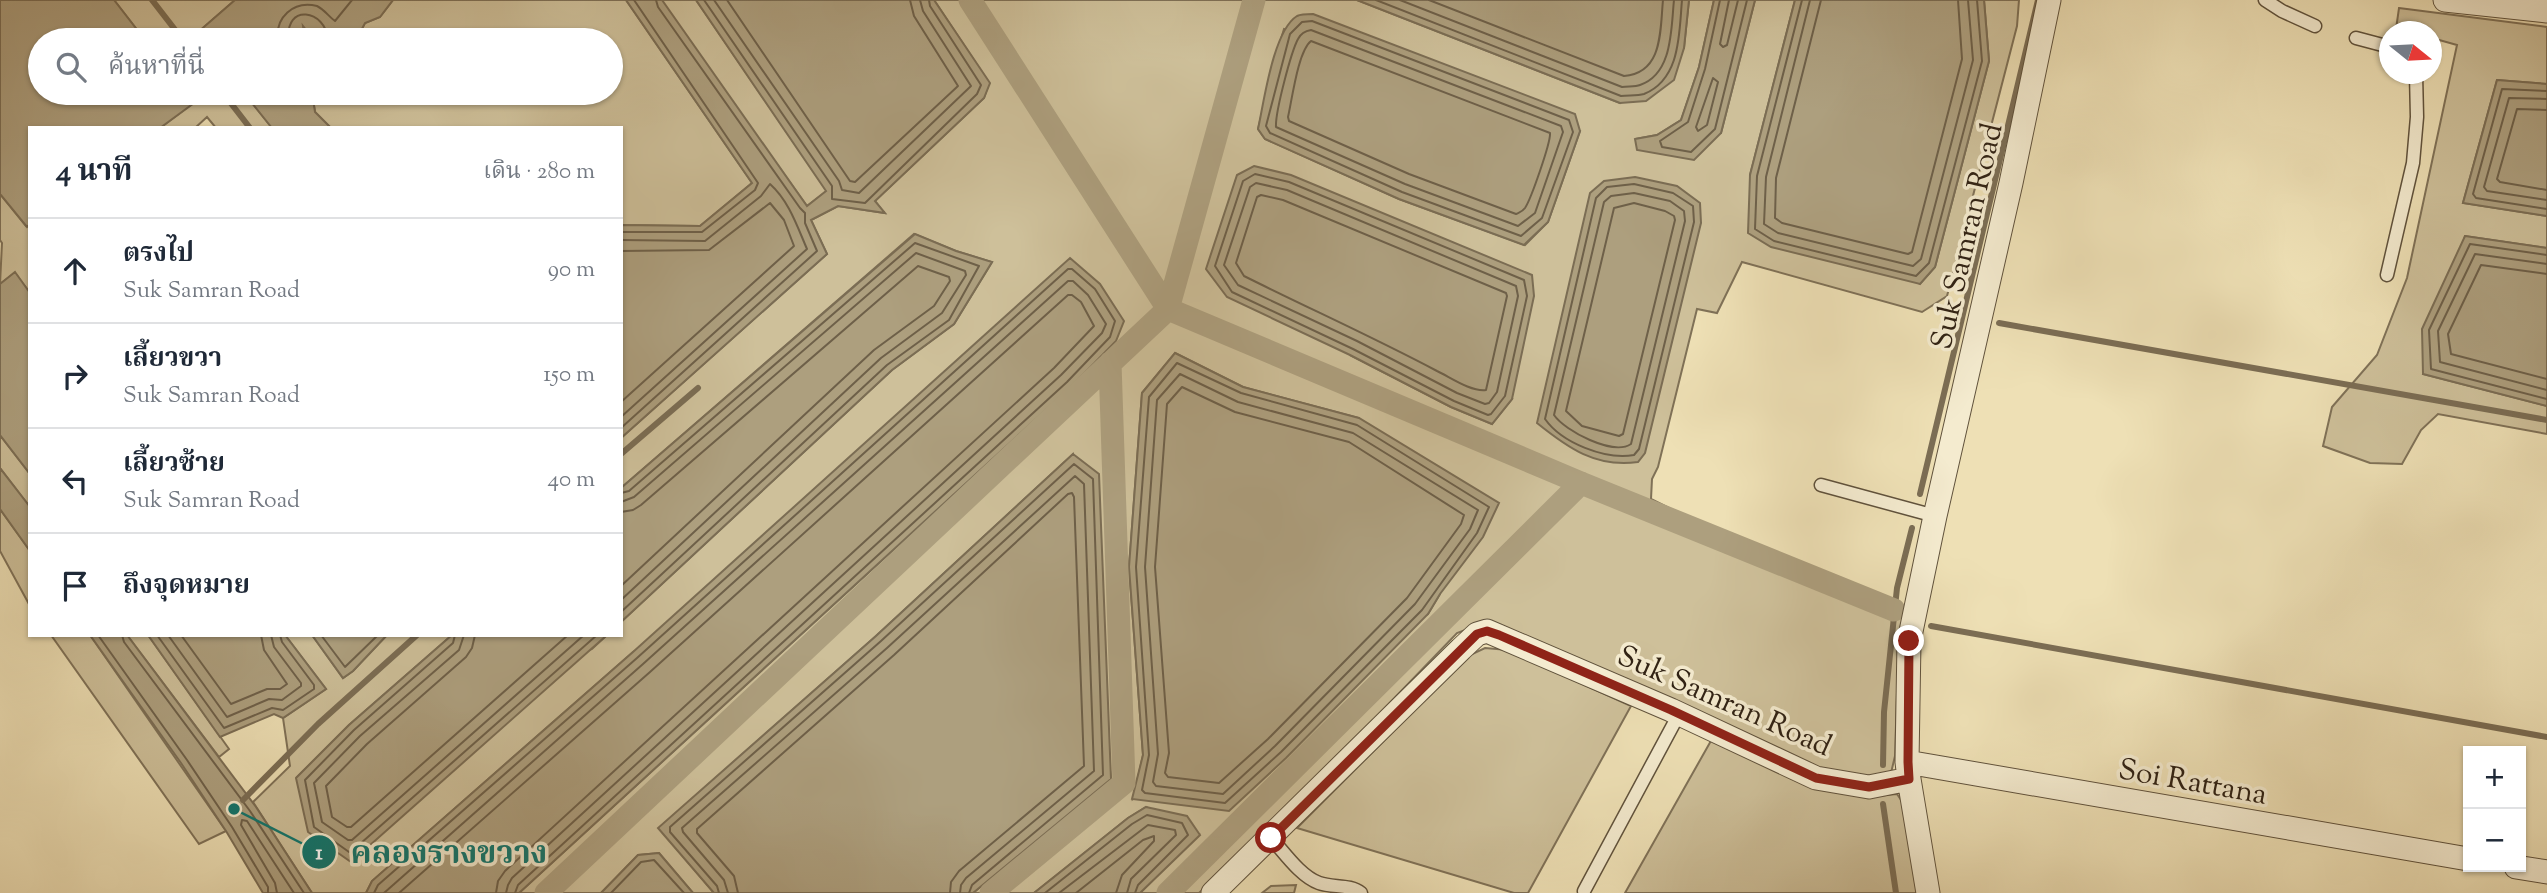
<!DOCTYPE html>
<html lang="th">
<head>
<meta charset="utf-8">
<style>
	:root { --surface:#fff; --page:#f2f2f3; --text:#1f2937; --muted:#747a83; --line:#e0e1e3 }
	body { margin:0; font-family:"Sorts Mill Goudy","Noto Serif Thai",serif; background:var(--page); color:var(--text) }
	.controls { position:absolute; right:21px; bottom:21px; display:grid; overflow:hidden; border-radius:0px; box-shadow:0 2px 5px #0004 }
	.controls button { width:63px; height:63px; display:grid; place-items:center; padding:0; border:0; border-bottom:2px solid var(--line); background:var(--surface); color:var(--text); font:35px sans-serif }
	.compass { position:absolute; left:2379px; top:21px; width:63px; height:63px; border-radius:50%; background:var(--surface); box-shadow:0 2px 5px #0004; rotate:108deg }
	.stop { position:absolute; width:21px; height:21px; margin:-16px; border:5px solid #8f2418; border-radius:50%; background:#fff }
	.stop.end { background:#8f2418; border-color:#fff; box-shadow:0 2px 7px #0008 }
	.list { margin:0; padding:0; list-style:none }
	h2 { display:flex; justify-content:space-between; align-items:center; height:91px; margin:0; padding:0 28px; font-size:30px }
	h2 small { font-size:23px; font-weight:400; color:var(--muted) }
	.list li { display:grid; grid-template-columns:46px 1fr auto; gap:21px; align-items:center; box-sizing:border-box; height:105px; padding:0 28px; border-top:2px solid var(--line) }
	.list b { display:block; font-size:26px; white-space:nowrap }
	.list p { margin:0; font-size:23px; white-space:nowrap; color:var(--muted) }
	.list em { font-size:23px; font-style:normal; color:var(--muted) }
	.icon { flex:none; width:38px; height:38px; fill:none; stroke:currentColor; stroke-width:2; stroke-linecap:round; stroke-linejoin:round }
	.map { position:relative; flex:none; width:2547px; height:893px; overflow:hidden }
	.search { position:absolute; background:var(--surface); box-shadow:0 2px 5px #0004; left:28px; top:28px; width:595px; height:77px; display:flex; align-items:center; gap:18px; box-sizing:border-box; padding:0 24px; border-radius:38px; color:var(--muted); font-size:26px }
	.panel { position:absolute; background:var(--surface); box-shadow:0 2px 5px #0004; left:28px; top:126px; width:595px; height:511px; border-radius:0px }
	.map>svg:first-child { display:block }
	.green { fill:#cec09a; stroke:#7f7157; stroke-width:2; fill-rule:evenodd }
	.water { fill:#ad9f7e; stroke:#7b6d54; stroke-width:2 }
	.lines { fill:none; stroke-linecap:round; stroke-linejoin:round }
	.shore { stroke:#6e6049; stroke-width:2 }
	.stream { stroke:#7b6d54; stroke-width:6 }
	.canal { stroke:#ad9f7e; stroke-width:23 }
	.service-casing { stroke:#60523c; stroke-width:15 }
	.minor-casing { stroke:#60523c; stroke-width:25 }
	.service { stroke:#f4ebcf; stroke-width:12 }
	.minor { stroke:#f4ebcf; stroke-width:23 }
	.route { stroke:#8f2418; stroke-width:9 }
	.labels { text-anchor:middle; stroke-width:7; stroke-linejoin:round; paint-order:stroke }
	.street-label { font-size:30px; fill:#302214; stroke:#f4ebcf }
	.leader { fill:none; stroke:#0f766e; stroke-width:2.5 }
	.callout-dot { fill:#0f766e; stroke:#f4ebcf; stroke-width:2.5 }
	.mark-label { font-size:21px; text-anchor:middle; font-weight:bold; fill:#fff }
	.callout-label { font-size:32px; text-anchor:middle; font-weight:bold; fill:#0f766e; stroke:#f4ebcf; stroke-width:7; stroke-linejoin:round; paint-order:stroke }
</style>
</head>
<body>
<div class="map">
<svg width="2547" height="893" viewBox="0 0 2547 893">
	<rect width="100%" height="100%" fill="#eee0b5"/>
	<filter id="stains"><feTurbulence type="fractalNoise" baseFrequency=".00286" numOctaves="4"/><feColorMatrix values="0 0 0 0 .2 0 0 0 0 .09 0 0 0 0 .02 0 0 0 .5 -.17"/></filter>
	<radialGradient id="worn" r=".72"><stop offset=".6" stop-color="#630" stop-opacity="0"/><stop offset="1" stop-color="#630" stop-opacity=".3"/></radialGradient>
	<path class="green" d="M114,0H235L197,33L203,40H145Z
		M393,0H626L752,183L700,226L621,225V128H331L315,112L312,93H611V40H356L365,23L380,17Z
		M658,0H696L827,191L807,206Z
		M934,0H1357L1620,103L1684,48L1689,0H1714L1699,67L1681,120L1657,135L1635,139L1721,133L1755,0H1795L1750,175L1920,284L1935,267L1989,61L1984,0H2019L2017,26L1947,296L1922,312L1742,262L1717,313L1697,309L1658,467L1652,479L1651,499L1671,509L1906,608L1897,693L1895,756L1891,773L1867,779L1817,769L1522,634L1486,622L1457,633L1299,797L1199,893H1140L1199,834L1146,807L1128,818L1034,893H973L1111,779L1073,454L876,636L659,828L714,893H693L659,853L638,855L601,893H519L1072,386L633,652L372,881L366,893H312L253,802L290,766L283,718L326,689L285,635H312L343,678L353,671L387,635H452L349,725L296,778L592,649L607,635H621V622L892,370L954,324L992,262L956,251L914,234L621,488V438L827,254L811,220L838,206L884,213L875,201L984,98L989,83ZM1284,29L1580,131L1548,222L1525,245L1399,199L1265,139L1258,129L1274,62ZM1175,353L1243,387L1359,418L1440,594L1428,614L1133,799L1143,755L1129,567L1142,393ZM1350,355L1512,399L1492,424L1451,407Z
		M2399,8L2547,27V84L2497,80L2463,203L2547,216V248L2465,236L2423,374L2547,406V434L2438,414L2421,430L2402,464L2370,463L2323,446L2332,407L2377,355L2407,278L2457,45L2432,38V32L2406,31L2396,29Z
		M186,93H244L272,128H216L207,117L195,128H160L193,103Z
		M0,194L26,226L30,224V293L15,273L0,284L2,243L0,240Z
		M0,435L30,474V507L0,468Z
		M0,509L30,551V606L0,551Z
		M51,635H90L226,831L199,844Z
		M127,635H148L229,749L219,757Z
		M1485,648L1508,650L1631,706L1528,893H1514L1297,828L1468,656Z
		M1712,739L1865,797L1897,794L1903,803L1919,893H1625Z
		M1296,885L1294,893H1262L1271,886Z"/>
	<path class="water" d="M0,0H114L145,40H40V93H186L194,103L160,128H30V224L27,227L0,194Z
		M235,0H393L380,17L365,23L356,40H314L303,26L305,40H203L197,33Z
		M626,0H662L807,206L826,191L696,0H934L990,83L984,98L875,201L885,213L838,206L811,220L827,254L621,438V225L700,226L752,183Z
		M1357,0H1689L1684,48L1674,80L1646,101L1620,103Z
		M1714,0H1755L1721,133L1694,160L1637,150L1635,139L1657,135L1681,120L1699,67Z
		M1795,0H1984L1989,61L1935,267L1920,284L1771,247L1748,233L1750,175Z
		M1313,14L1575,114L1580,131L1548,222L1524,245L1399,199L1265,139L1258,129C1264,102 1273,31 1297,16C1301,14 1308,14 1313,14Z
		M2497,80L2547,84V216L2463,203Z
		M244,93H312L315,112L331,128H272Z
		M1254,166L1291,175L1532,275L1534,296L1512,399L1492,424L1451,407L1350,355L1227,297L1206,269L1237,175Z
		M1635,177L1677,186L1700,203L1701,223L1645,453L1638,462C1596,468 1568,448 1537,423L1590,193L1604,181Z
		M915,234L956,251L992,262L954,324L892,370L621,622V488Z
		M2465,236L2547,248V406L2423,374L2422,329Z
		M1070,258L1100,284L1124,321L1116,341L1072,386L519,893H366L372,881L633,652Z
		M15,272L30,293V474L0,435V284Z
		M1175,353L1243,387L1359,418L1499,503L1483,537L1440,594L1428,614L1286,758L1229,811L1132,799L1143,755L1129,567L1142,393Z
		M1073,454L1099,474L1111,779L973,893H714L658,828L876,636Z
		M0,468L30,507V551L0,509Z
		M90,635H127L256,807L312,893H263L226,831L181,763Z
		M148,635H285L326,689L283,718L274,714L220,737Z
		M312,635H387L353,671L343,678Z
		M452,635H607L351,862L308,832L296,778L349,725Z
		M1146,807L1187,816L1200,835L1140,893H1034L1128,818Z
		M659,853L693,893H601L638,855Z"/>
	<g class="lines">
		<path class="shore" d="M704,0L832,186V199L865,203L977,94L981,85L930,6L929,0
			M714,0L839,181L842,190L859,193L971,86L923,11L920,0
			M727,0L850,181L855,182L958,86L914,16L910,0
			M1376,0L1621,96C1628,95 1637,96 1644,94C1681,79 1679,33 1682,0
			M1400,0L1622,87C1628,86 1635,87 1640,85C1673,74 1671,28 1674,0
			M1429,0L1624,76C1663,73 1660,31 1663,0
			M1720,0L1705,69L1688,122L1660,141L1662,147L1691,152L1715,129L1747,0
			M1729,0L1720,44L1723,47L1727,45L1738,0
			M1802,0L1757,176L1755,229L1774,241L1916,276L1929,263L1982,61L1977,0
			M1810,0L1766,177L1764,224L1778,233L1913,266L1921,259L1973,60L1968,0
			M1821,0L1776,178L1775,218L1782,223L1908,254L1912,252L1962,59L1958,0
			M1312,21L1569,120L1573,132L1542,218L1521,236L1402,192L1270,133L1266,126L1290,34L1302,22Z
			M1311,30L1561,126L1563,132L1535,213L1518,226L1405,184L1276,127C1275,113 1291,52 1298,39C1301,33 1305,31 1311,30Z
			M278,40C275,18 293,0 317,6C325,10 329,17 335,21L352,0
			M289,40C284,3 326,9 328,40
			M1311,41L1550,133C1551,142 1531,199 1525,208C1522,212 1520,212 1516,214L1409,174L1289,121L1288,117C1292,100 1298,51 1311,41Z
			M1713,78L1718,82L1707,125L1698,131L1696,127Z
			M2547,91L2502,89L2473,194L2476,198L2547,209
			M2547,99L2509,98L2484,187L2487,191L2547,200
			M2547,110L2517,109L2497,179L2500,182L2547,190
			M1255,174L1289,182L1524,280L1527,296L1505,396L1491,414L1488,415L1454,401L1353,349L1232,292L1215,266L1243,181Z
			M1256,183L1287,190L1516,286L1518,296L1497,392L1489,403L1485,404L1457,393L1357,341L1238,285L1224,265L1250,187Z
			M1634,184L1673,193L1693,206L1694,222L1639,449L1634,455C1605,460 1562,443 1545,419L1596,198L1607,187Z
			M1634,193L1670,201L1684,211L1685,221L1631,444C1613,456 1565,431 1554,415L1604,202L1611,196Z
			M1261,195L1283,200L1506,293L1507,296L1486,390C1471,392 1450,377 1437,371C1373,337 1308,308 1244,276L1236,263L1257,197Z
			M1634,203L1665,211L1674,216L1675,220L1623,434L1619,436L1582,426L1566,411L1614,208Z
			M621,232H702L755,190L758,183L634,0
			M621,240L705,241L761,196L770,184C789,201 797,226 807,249L621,417
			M621,251L709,250L770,203L784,220L794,246L621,402
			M2547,255L2470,244L2429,330L2431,369L2547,399
			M2547,264L2475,254L2438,331L2440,362L2547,390
			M2547,274L2481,265L2448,334L2451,354L2547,379
			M1177,363L1241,393L1357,425L1489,507L1477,533L1422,610L1281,752L1225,803L1145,793L1142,790L1149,755L1136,567L1149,397Z
			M1180,374L1238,402L1353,433L1478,510L1470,529L1415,604L1275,746L1223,794L1156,786L1153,782L1158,754L1145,567L1157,400Z
			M1182,387L1235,412L1349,442L1464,515L1461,524L1407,598L1268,739L1219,783L1168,777L1165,773L1169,753L1155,567L1167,404Z
			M621,428L817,251L805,223V213L800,208L658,7L656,0
			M621,493L629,491L915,243L979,266L949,320L887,365L621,612
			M621,502L634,497L916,253L965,271L966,275L942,313L881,358L621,600
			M621,512L633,510L641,505L918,266L949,277L950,281L934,306L874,350L621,586
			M98,635L187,760L232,827L268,887V893
			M122,635L124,642L250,811L304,893
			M157,635L224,728L272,708L283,710L314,689V685L282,642L280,635
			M168,635L227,717L269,699L282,700L301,686V683L274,647L271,635
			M181,635L231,704L267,689H280L287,684L264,650L261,635
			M321,635L345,667L378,635
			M455,635L453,643L354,730L305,780L314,827L349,852L352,851L597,635
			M464,635L459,650L360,736L314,783L322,822L348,840H352L584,635
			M475,635L472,648L466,657L367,744L326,786L332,817L347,827H351L568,635
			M277,893L275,883L241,825L242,820L247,821L294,893
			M374,893L378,885L637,658L1068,269H1072L1095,289L1115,321L1110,337L1067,382L518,885L515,893
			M384,893L643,664L1068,281H1073L1088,295L1106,324L1102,333L1061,375L512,878L508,885L506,893
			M399,893L650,672L1068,295H1072L1081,302L1094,326L1054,368L505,871L498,881L496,893
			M611,893L641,862L654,860L684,893
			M719,893L717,886L670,832V827L881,641L1074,464L1093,479L1103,775L972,885L969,893
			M728,893L724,880L683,832L682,828L887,648L1075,476L1084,484L1094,771L966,878L961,885L960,893
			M738,893L734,876L697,833V829L894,655L1068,494L1072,493L1074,497L1084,766L959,871L951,882L950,893
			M1045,893L1132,824L1147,815L1182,823L1188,835L1138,885L1135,893
			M1059,893L1148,825L1175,830L1176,835L1131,879L1127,893
			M1076,893L1143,840L1154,836V841L1122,875L1116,893"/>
		<path class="stream" d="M152,0L183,40
			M223,93L250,128
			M1999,323L2547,420
			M621,454L698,388
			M1920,494L2038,0
			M1931,626L2547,737
			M1883,765L1884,712L1897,588L1912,528
			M243,800L318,724L417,635
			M1883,804L1896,893"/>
		<path class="canal" d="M970,0L1168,309L1581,483L1894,610
			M546,893L1168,309L1254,0
			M991,893L1124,783L1110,363
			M1168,893L1581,483"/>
		<defs>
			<path id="service" d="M2265,0L2282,11L2315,26
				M2356,38L2390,47
				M2387,275L2413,163L2417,117L2416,74
				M1821,485L1935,516
				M1271,838C1284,852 1300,876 1319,883C1333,888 1350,884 1361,893
				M1584,891L1679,714"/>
			<path id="minor" d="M2445,0L2547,11
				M1907,762L2468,859
				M1909,779L1928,893
				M2516,867L2547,872
				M1213,893L1461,649L1477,634L1487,631L1671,710L1816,778L1869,787L1909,779L1907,762L1909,641L1935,516L2011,183L2049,0"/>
		</defs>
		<use href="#service" class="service-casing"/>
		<use href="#minor" class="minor-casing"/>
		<use href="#service" class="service"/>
		<use href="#minor" class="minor"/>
	</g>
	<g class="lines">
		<path class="route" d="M1271,838L1477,634L1487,631L1499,635L1671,710L1816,778L1869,787L1909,779L1908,762L1909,641"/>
	</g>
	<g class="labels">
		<g class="street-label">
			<text transform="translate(1966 236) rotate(-77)" y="10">Suk Samran Road</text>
			<text transform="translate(1725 700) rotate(24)" y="10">Suk Samran Road</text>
			<text transform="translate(2193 781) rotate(10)" y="10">Soi Rattana</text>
		</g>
	</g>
	<path class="leader" d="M234 809L319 852"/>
	<g class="callout-dot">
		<circle cx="234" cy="809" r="7"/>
		<circle cx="319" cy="852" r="18"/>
	</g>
	<g class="mark-label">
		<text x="319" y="859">1</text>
	</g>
	<g class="callout-label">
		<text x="449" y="863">คลองรางขวาง</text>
	</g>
	<rect width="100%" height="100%" filter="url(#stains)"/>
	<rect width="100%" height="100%" fill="url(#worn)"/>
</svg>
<div class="controls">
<button>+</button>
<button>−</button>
</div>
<svg class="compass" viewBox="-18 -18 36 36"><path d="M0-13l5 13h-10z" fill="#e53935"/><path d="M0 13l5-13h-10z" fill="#747a83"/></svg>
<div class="stop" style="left:1271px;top:838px"></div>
<div class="stop end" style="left:1909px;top:641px"></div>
<div class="search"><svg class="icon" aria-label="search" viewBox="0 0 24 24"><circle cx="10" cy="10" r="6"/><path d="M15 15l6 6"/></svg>ค้นหาที่นี่</div>
<section class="panel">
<h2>4 นาที<small>เดิน · 280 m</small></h2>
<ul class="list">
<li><svg class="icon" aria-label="ahead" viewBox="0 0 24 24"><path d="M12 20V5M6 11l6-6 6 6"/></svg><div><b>ตรงไป</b><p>Suk Samran Road</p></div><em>90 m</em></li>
<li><svg class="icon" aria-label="right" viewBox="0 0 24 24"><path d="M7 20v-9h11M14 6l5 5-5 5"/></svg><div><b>เลี้ยวขวา</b><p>Suk Samran Road</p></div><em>150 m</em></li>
<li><svg class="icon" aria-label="left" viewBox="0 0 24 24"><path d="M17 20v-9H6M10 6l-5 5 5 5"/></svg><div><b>เลี้ยวซ้าย</b><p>Suk Samran Road</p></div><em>40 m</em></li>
<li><svg class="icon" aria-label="arrive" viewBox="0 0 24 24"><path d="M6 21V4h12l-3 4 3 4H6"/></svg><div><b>ถึงจุดหมาย</b></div></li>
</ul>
</section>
</div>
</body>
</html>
